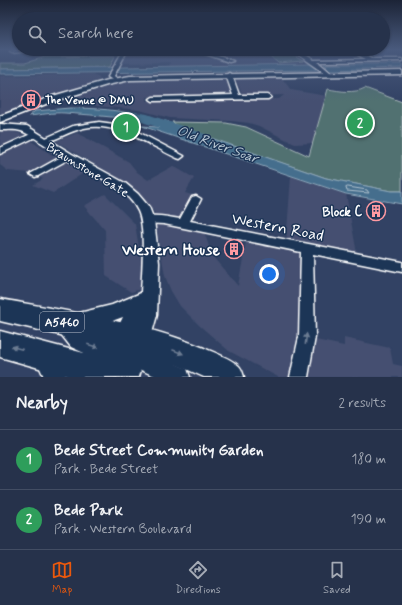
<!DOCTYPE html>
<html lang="en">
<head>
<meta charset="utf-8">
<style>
	:root { --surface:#26324b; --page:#2e3a52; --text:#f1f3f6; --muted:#a4aab5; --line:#424d63; --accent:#ea580c }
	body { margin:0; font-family:Mynerve,sans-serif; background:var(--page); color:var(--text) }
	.you { position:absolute; left:269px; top:274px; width:14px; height:14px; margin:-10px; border:3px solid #fff; border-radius:50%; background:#1a73e8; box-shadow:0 0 0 6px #1a73e833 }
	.badge { display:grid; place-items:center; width:26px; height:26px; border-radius:50%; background:var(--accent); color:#fff; font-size:13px; font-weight:700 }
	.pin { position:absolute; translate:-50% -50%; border:2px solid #fff; box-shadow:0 1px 4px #0006 }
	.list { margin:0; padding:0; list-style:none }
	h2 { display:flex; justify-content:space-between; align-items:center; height:52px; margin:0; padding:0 16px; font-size:17px }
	h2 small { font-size:13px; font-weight:400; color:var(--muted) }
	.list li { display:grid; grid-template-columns:26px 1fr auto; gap:12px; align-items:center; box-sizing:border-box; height:60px; padding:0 16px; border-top:1px solid var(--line) }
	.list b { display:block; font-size:15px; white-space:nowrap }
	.list p { margin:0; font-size:13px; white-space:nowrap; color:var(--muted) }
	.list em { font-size:13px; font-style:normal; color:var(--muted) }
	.icon { flex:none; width:22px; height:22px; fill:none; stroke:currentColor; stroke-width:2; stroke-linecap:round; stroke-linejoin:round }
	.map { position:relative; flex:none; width:402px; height:377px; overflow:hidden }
	.search { position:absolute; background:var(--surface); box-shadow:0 1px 3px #0004; left:12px; right:12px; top:12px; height:44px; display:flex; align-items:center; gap:10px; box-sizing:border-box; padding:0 14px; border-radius:22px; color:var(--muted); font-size:15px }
	.sheet { height:172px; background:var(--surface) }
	nav { display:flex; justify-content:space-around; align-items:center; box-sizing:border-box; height:56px; border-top:1px solid var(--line); background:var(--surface); font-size:11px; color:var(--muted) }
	nav a { display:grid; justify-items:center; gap:2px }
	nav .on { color:var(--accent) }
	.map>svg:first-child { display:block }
	.built { fill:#455071 }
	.green { fill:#517171; stroke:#a8b8b8 }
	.water { fill:#456e8d; stroke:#8fa8bb }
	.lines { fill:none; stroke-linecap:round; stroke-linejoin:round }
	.shore { stroke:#b5c5d1; stroke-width:1 }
	.river { fill:#456e8d; fill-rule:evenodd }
	.minor-casing { stroke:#fff; stroke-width:3 }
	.tertiary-casing { stroke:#fff; stroke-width:3 }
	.primary-casing { stroke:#fff; stroke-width:3 }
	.minor { fill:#1d3557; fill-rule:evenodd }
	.tertiary { fill:#1d3557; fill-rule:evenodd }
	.primary { fill:#1d3557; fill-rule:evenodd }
	.oneway { fill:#6c7c92 }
	.labels { text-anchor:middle; stroke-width:3; stroke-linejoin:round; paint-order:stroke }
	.far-poi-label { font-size:11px; font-weight:bold; fill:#fff; stroke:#1d3557; text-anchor:start }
	.shield { fill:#1d3557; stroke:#bbc2cd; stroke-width:1 }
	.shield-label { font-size:12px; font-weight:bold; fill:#fff }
	.street-label { font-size:13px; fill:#fff; stroke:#1d3557 }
	.poi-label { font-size:13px; font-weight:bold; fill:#fff; stroke:#1d3557; text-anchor:end }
	.water-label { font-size:14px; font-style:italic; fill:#b5c5d1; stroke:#1d3557 }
	.near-street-label { font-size:16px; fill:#fff; stroke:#1d3557 }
	.near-poi-label { font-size:16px; font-weight:bold; fill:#fff; stroke:#1d3557; text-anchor:end }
</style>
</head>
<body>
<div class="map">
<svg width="402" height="377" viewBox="0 0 402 377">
	<rect width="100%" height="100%" fill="#324264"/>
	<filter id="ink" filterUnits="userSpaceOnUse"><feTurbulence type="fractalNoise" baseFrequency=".025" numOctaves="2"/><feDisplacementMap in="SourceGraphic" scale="8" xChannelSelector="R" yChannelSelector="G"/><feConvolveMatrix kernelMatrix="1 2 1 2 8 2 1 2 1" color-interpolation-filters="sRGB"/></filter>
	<g filter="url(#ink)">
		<path class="built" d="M95,49H120L115,56H86Z
			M129,49H316L296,55L313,65L169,67L170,62L121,63Z
			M92,74L98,76L100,79L96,83L0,114V76Z
			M281,77L291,90L327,96L313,143L295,144L259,126L249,123L232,121L170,118L139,110L97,106L75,97L125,81L223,78L227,80L231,94L230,95L147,97L146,101L279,99L284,95L248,96L242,94L236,79L239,78Z
			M0,130L19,133L55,157L85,172L53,193L33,185L43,179L31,173L8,171L0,165Z
			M77,133L129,162L137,172L148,180L173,166L194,178L185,193L192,195L182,215L183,223L203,228L212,256L238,286L247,237L286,245L291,176L346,194L358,259L307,249L311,339L344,346V338L390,348L393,364L402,366V377H278L229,351L200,326L180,306L171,291L165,276L154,212L141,197L109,173L56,141Z
			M105,194L135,224L145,285L141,289L131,292L106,276L105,230L84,206Z"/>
		<path class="green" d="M56,49H93L86,55L62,56L53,53V50Z
			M259,49H281L303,61L278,63L264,51Z
			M115,56L110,67L0,69V63H25L45,57Z
			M365,88L402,102V191H391L326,178L183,129L172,122L226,123L246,127L309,156L328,89C340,91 354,94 365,88Z"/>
		<path class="water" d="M311,64L320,70L0,74V69Z
			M324,64H402V68L330,70Z
			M70,108C104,108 136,112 169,122C134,120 99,115 65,113C54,112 40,115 29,116L35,111Z
			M142,126L185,129L326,178L391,191H402V204L346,194Z"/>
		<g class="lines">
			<path class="shore" d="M348,187L367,190L369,193L347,191L346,188Z"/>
			<path class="river" d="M130,111L147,114L205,134L207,137L205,140L200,141L139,121L125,118L123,115L125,112Z"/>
			<defs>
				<path id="minor" d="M29,49H43L12,53L10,52Z
					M124,49H128L114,76L119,80L114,81L108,77Z
					M191,49H197L233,61L229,62Z
					M313,49H320L304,54L314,60L366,59L358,55V53L369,49H375L364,54L373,59H402V61L318,62L331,73V75L329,76L298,54Z
					M229,73L232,75L239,95H268L271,97L268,99L153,101L150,99L153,97L233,95L226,75Z
					M99,122L114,124L138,132L184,156L180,159L177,158C149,145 117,121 84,128C69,131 57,140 43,143L39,141L73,126Z
					M33,133H36L40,135L0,154V148Z
					M68,153L71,154L72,156L71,158L38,176L35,177L30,174Z
					M196,196L201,199L190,221L402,262V272L313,254L315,337L308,377H290L299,337L301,252L164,224L143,223L141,220L143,217C155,214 168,217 180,219L192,197Z"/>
				<path id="tertiary" d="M402,71V75L130,80L107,85L51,102L0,122V116L56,95L108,80L130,76Z
					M0,124L27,126L72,154L125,183L138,194L149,207L154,220L159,263L157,315L147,351L187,369L190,377H157L141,370L139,377H115L108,364L71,347L60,333L58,327L60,321L67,318L73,320L75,314L112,305L141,293C142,273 146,228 138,211C126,185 85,171 62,157C54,151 29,133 21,131C15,129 7,130 0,130ZM123,317L112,339L115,346L120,349L106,341L90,336L80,328L112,321Z
					M46,349L53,352L66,377H44L36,359L39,352Z"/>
				<path id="primary" d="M0,299C67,311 141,322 204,348C215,353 230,358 239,366C242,369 243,374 244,377H204L177,365L125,350L0,321Z
					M0,331L122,363L132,367L136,377H71L0,357Z"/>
			</defs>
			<use href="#minor" class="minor-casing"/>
			<use href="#tertiary" class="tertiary-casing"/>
			<use href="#primary" class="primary-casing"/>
			<use href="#minor" class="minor"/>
			<use href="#tertiary" class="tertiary"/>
			<use href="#primary" class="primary"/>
		</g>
		<defs><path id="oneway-solid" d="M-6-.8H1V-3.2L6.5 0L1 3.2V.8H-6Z"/></defs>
		<g class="oneway">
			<use href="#oneway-solid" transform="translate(306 339) rotate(-83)"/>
			<use href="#oneway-solid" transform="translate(93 346) rotate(17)"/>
			<use href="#oneway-solid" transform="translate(17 348) rotate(-166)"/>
			<use href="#oneway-solid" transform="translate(178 352) rotate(21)"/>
		</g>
	</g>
	<linearGradient id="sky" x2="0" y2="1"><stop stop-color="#1c2437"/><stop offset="0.49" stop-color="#495a7d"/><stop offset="1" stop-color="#495a7d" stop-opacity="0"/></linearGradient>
	<rect width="402" height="101" fill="url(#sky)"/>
	<defs>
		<symbol id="building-ring" viewBox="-11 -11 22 22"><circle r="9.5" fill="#1d3557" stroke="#ff9aa2" stroke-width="1.5"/><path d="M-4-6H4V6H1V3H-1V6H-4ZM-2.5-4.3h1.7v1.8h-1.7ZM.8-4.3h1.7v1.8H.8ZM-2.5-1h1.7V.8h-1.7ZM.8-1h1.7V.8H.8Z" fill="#ff9aa2"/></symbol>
	</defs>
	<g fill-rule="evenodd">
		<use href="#building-ring" x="20" y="89" width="22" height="22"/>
		<use href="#building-ring" x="365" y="200" width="22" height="22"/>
		<use href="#building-ring" x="223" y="238" width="22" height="22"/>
	</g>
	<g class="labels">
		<g class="far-poi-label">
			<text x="45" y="104">The Venue @ DMU</text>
		</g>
		<rect class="shield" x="40" y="312" width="44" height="20" rx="3"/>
		<g class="shield-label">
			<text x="62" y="326">A5460</text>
		</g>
		<g class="street-label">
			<text transform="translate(88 169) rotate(31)" y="5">Braunstone Gate</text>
		</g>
		<g class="poi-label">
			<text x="362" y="216">Block C</text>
		</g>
		<g class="water-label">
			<text transform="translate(218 144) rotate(20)" y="5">Old River Soar</text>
		</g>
		<g class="near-street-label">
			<text transform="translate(278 226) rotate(11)" y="6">Western Road</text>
		</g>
		<g class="near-poi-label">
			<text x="220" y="255">Western House</text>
		</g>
	</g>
</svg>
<div class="you"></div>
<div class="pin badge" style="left:126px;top:127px;background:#2e9e5b">1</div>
<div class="pin badge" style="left:360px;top:123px;background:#2e9e5b">2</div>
<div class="search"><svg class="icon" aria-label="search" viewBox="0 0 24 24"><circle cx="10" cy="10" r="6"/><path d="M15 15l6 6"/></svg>Search here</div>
</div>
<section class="sheet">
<h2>Nearby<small>2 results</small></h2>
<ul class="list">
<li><span class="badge" style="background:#2e9e5b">1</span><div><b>Bede Street Community Garden</b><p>Park · Bede Street</p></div><em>180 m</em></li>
<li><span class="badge" style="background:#2e9e5b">2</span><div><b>Bede Park</b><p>Park · Western Boulevard</p></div><em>190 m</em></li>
</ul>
</section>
<nav>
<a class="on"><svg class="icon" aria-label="map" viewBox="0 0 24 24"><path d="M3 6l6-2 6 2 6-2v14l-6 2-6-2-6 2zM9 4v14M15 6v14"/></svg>Map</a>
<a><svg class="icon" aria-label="directions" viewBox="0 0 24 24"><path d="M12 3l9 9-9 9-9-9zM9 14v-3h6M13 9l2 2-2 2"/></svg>Directions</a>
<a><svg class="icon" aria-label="saved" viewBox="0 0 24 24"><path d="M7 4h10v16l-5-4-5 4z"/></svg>Saved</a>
</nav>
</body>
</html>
